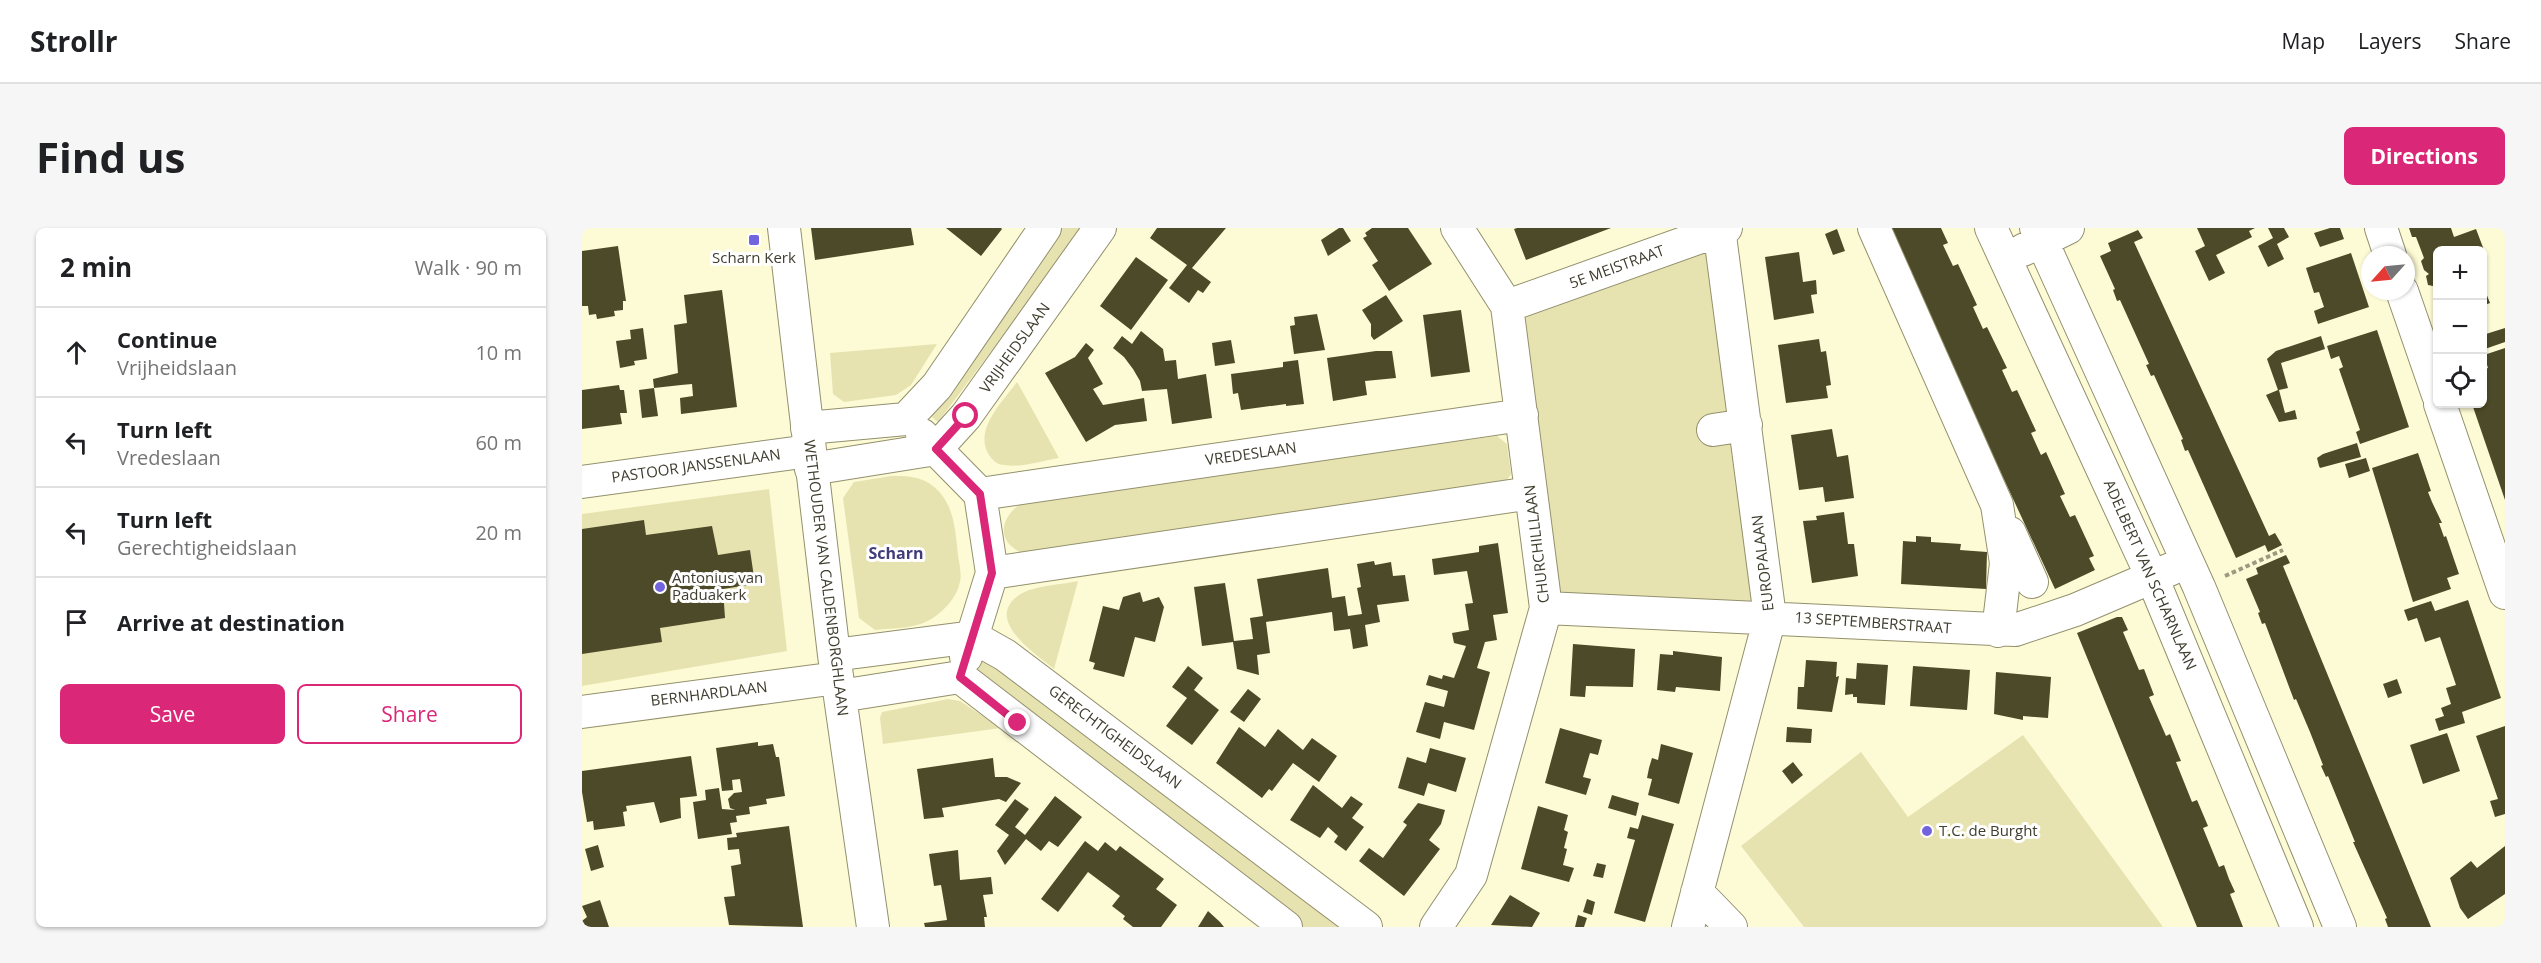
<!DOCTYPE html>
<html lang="en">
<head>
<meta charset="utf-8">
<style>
	:root { --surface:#fff; --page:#f6f6f6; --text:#202124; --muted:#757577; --line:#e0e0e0; --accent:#db2777 }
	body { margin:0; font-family:"Open Sans",sans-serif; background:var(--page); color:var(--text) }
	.controls { position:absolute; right:18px; top:18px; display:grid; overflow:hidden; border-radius:9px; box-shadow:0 2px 4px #0004 }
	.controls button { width:54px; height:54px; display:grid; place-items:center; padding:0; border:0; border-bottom:2px solid var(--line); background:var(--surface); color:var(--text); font:30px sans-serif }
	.compass { position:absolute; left:1779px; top:18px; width:54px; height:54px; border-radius:50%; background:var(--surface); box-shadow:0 2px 4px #0004; rotate:243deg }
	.stop { position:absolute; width:18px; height:18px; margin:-14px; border:4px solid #db2777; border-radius:50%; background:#fff }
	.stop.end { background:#db2777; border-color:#fff; box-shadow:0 2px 6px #0008 }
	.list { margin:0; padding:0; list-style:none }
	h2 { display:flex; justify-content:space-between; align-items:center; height:78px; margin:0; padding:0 24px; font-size:26px }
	h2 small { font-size:20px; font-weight:400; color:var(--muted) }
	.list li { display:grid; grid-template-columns:39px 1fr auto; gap:18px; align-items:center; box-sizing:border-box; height:90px; padding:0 24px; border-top:2px solid var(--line) }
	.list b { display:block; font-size:22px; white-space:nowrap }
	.list p { margin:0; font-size:20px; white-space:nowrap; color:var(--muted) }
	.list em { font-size:20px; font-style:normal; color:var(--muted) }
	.actions { display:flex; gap:12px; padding:18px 24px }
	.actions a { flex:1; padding:14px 0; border:2px solid var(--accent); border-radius:9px; text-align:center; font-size:21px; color:var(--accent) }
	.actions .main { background:var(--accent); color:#fff }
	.icon { flex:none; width:33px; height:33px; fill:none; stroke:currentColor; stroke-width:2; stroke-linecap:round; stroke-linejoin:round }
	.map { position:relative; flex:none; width:1923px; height:699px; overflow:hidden; border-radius:9px }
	header { display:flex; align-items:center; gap:36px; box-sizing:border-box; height:84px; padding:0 30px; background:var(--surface); border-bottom:2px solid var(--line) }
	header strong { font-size:28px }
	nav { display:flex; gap:33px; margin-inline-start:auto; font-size:21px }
	.intro { display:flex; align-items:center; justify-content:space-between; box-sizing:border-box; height:144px; padding:0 36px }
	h1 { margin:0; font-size:42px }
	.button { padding:15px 27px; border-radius:9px; background:var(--accent); color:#fff; font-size:21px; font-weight:700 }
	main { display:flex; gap:36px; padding:0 36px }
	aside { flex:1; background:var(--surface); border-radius:9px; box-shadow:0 2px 4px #0004 }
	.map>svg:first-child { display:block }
	.green { fill:#e7e3b1 }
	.building { fill:#4d4a29 }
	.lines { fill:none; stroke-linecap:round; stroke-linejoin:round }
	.minor-casing { stroke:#93906d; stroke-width:34 }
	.path { stroke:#9b997f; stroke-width:4; stroke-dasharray:4.5 3; stroke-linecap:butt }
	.minor { stroke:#fff; stroke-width:32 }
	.route { stroke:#db2777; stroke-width:8 }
	.poi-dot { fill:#7264df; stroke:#fff; stroke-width:2 }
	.labels { text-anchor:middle; stroke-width:6; stroke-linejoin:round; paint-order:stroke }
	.poi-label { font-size:15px; fill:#3e3d2e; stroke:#fff; text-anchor:start }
	.street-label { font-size:15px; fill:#3e3d2e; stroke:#fff }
	.neighbourhood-label { font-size:16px; font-weight:bold; fill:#413d7a; stroke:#fff }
</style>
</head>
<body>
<header>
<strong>Strollr</strong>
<nav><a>Map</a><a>Layers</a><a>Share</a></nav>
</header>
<div class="intro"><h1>Find us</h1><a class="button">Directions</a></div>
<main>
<aside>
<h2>2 min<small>Walk · 90 m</small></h2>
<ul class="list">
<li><svg class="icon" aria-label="ahead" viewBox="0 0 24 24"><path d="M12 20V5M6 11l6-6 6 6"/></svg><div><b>Continue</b><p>Vrijheidslaan</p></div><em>10 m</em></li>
<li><svg class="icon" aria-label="left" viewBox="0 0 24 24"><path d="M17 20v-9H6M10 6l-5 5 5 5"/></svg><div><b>Turn left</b><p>Vredeslaan</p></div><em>60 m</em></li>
<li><svg class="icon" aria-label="left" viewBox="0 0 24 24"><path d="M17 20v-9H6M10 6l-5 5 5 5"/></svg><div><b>Turn left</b><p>Gerechtigheidslaan</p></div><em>20 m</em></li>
<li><svg class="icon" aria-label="arrive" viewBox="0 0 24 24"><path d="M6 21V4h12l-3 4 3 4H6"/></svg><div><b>Arrive at destination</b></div></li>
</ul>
<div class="actions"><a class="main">Save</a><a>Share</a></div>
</aside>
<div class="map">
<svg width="1923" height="699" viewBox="0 0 1923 699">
	<rect width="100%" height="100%" fill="#fdfbd5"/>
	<path class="green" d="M470,0H502L356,194L342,183Z
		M1132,12L1185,384L968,378L932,82Z
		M355,116L329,157L314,167L262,174L251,166L248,125Z
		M435,154L438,159L477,230C459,233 440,240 422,237C416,237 410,232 407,227C391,202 421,173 435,154Z
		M915,208L925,216L929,246L921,258L446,327C413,317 416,290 441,274Z
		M309,248C322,248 334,248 345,254C372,270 373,299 376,327C377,335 380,346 378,354C375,369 363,382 351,390C334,401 313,400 293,402L277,390L261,270L272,254Z
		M187,261L205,423L0,458V286Z
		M496,353L495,357L472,441C454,426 401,392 437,367C452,357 479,357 496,353Z
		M406,429L775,699H715L395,447L393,440L400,431Z
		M366,471L378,473L419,500L301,516L298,490L300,484Z
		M1441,507L1581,699H1222L1159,618L1279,524L1326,589Z"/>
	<path class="building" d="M229,0H329L332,17L233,32Z
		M364,0H419L420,1L399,28Z
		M575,0H644L610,40L629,54L621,65L616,62L607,75L587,60L605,37L568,10Z
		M757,0H761L769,13L746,28L739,12Z
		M790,0H826L850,36L807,63L790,37L796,33L781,10L785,8L783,5Z
		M1029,0L944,32L932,1L935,0Z
		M1305,0H1359L1366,15L1361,17L1371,38L1376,36L1395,77L1391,79L1401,101L1405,99L1425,140L1420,142L1430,164L1435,162L1454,203L1449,205L1459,227L1464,224L1483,266L1478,268L1488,289L1493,287L1512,328L1507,330L1513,342L1473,361Z
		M1615,0H1673L1667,3L1670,9L1634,27L1643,45L1627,53L1613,23L1623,18Z
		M1686,0H1702L1707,9L1695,16L1702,31L1686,39L1676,18L1691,10Z
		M1748,0H1758L1762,11L1738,19L1732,5Z
		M1827,0H1869L1872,9L1894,1L1902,22H1856L1855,70L1851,58L1846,57L1844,48L1847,46L1842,42L1839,33L1842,30L1834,9H1830Z
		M1255,1L1263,23L1251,27L1243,6Z
		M1556,2L1561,10L1552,14L1687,308L1693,305L1700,317L1686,324L1683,317L1654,330L1606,222L1603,223L1599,212L1601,211L1572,147L1569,148L1564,137L1567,136L1538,72L1535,73L1531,62L1533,61L1518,28L1529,23L1526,15Z
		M36,18L44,73H41V82L32,83L33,88L15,91L14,86L7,87L6,78H0V23Z
		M1217,24L1221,54L1234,52L1235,66L1229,67L1232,85L1192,92L1183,29Z
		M1769,25L1787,79L1736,96L1732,83L1742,79L1737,64L1732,65L1724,40Z
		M554,29L586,52L549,102L518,78Z
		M1900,55L1908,75L1900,78Z
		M140,62L155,179L99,186L98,170L111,168L110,156L99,157L72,160L76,188L60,190L57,162L72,160L71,151L96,145L92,97L105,95L102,67Z
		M804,67L821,93L792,112L789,108V96L780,82Z
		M879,82L888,144L849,149L841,87Z
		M735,86L743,122L712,126L708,98L713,97L712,89Z
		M1900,96L1904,106L1923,100V114L1900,122Z
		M61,100L65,131L52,133L53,137L38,140L34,113L49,111L48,102Z
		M1795,102L1827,199L1778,216L1774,204L1778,202L1757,141L1761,139L1757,128L1749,131L1745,118Z
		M559,103L581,121L583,133L594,132L596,151L624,146L630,190L590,196L585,161L560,163L558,153L551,141L542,129L531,120L540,108L550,116Z
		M1739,108L1743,121L1699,135L1706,160L1697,162L1703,185L1713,182L1715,191L1697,194L1684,167L1696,162L1685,131L1694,123Z
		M1237,111L1239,124L1244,123L1249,157L1244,158L1246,170L1204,175L1196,117Z
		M649,112L653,135L633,138L630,115Z
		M504,115L512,122L506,130L521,156L511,161L521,177L562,170L565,193L533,197L504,214L463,145L493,129Z
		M1923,120V272L1890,176H1900V142L1906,140L1902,127Z
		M794,123H810L814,150L783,153L785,167L751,173L745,130Z
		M716,132L722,176L704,178V176L659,182L656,165L651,166L649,146L701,139V134Z
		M37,157L38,162H42L45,185H38L40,196L0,201V162Z
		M1250,201L1255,229L1266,227L1272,270L1243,274L1241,259L1217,262L1209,207Z
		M1775,215L1779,229L1738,240L1737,238L1735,230L1741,226Z
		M1836,225L1849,263L1846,264L1850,274L1860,295H1857L1862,309L1864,308L1877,346L1865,350L1869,361L1831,374L1790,240Z
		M1784,230L1788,243L1767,250L1763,236Z
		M1262,284L1266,316H1272L1276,348L1230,355L1221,293L1235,292L1234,288Z
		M62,292L64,307L130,298L136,327L168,322L173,356L141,361L143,390L78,400L80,414L0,426V301Z
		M1334,308L1349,309V314L1379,316L1378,322L1405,324L1404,361L1319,356L1321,313L1334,314Z
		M916,315L926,385L911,387L915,412L903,414L900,424L895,440L908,444L892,502L862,494L858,511L834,504L843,474L862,479L866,463L844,457L847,447L860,451L861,447L872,450L884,418L872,415L870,405L887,402L883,376L891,375L885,343L852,347L850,331L897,324V318Z
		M1704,327L1708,335L1701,338L1849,699H1806L1803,691L1805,690L1771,614H1773L1746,548L1744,549L1739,538L1741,537L1728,504L1714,471L1712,472L1683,395L1680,396L1676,385L1678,384L1664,351L1676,346L1674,340Z
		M792,333L793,337L809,334L811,348L823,347L827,373L795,377L798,394L783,397L786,418L771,421L768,401L752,403L750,384L684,394L688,425L675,427L677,447L655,441L651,414L620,418L612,359L643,355L652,413L671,411L668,390L681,388L675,351L746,340L750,370L763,368L766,388L780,386L775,360L779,359L775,336Z
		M558,364L561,374L577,369L582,379L573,414L553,409L542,449L511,441L513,435L507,433L521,378L537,382L541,369Z
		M1886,372L1919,470L1880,484L1883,495L1857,503L1853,491L1862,488L1859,480L1869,476L1864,460L1874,457L1858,409L1843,414L1835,390L1826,393L1822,382L1849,373L1853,383Z
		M1535,389H1540L1546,402L1541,404L1557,442L1562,441L1572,467L1567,469L1584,508L1588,506L1599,533L1594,534L1610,574L1615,572L1626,598L1621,600L1637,639L1642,637L1647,651L1653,664L1648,666L1661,699H1615L1495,405Z
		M991,416L1053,421L1051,459L1004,458L1003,469L988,468Z
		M1091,423L1140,429L1138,463L1094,459L1093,464L1075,462L1078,426L1091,427Z
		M1224,432L1255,434L1254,449L1257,448L1250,484L1215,481L1216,459H1222Z
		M1275,435L1306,437L1303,477L1275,475V469H1271V466L1263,467L1264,450L1274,451Z
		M606,438L621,450L612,462L637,482L610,517L584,498L605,470L590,459Z
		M1331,438L1388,442L1385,482L1328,478Z
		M1414,444L1469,449L1466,490L1441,488V492L1412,486Z
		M1815,451L1820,465L1806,470L1801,456Z
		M666,461L679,471L662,494L648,484Z
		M1923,498V586L1913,589L1908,573L1916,571L1894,508Z
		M657,499L683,519L696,501L721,522L730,510L755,528L737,554L711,535L690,563L687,561L680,570L634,535Z
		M1205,499L1230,501L1229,515L1204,514Z
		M978,500L1020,512L1016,527L1008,525L1001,549L1009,551L1004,567L963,555Z
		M1865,505L1878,543L1841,556L1828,517Z
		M176,514V518L191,516L194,529H197L203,568L184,571L185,576L167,579L168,586L154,588L155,594L148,595L150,606L116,611L111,574L124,572L123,562L137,560L140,581L153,582L148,580L146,571L152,565L160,564L158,551L150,552L151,562L140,563L134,520Z
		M1079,516L1111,525L1097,576L1066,567L1070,551L1065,550L1067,540L1070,530L1076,532Z
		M848,520L884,530L874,564L846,555L842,568L816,560L825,529L844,535Z
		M109,528L115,568L98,570L99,590L78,595L72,574L44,578L45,583L41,584L43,598L12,602L11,593L5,594L0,564V543Z
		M411,530L413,549H425L439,555L424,574L417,571L360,580L362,589L342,591L335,541Z
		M1211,534L1221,547L1210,556L1200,543Z
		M731,557L760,580L769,568L781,576L770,590L782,599L764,623L752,614L756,608L746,599L738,610L708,592Z
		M1030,567L1057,575L1054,588L1026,580Z
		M473,568L500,589L476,619L467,613L459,623L444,611L423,637L415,623L427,607L413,597L433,571L447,581L433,599L443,607Z
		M836,575L863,582L859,596L847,612L858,621L822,668L777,633L787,620L801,630L825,597L821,594Z
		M956,578L986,587L982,602L986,604L982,620L985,621L981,637L992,640L987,654L939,641Z
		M1060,587L1092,596L1063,694L1032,685L1053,612L1045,610L1048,599L1056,601Z
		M207,598L221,699L147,697L142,669L153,668L149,638L159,636L157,621L146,622L145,610L155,609L154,605Z
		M503,613L516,623L523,614L534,623L538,618L582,651L574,661L595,677L579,699H551L541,691L543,688L530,678L538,668L506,644L476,684L459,671Z
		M16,617L22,639L9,643L3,621Z
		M1923,618V666L1886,691L1878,680L1868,650L1889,633L1895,640Z
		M376,622L378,652L409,649L411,666L401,667L405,689H402L403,699H343L342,695L365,692L359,657L352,658L347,626Z
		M1015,635L1024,637L1021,650L1011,648Z
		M928,667L958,685L950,699L909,697Z
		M1005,671L1013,674L1010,687L1001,684Z
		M18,672L27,699H0V693L5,689L0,678Z
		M626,683L638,694L642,699H616Z
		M996,687L1005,690L1002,699H993Z"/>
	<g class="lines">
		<defs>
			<path id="minor" d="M202,0L252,427L291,699
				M1292,0L1415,277L1424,335L1416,403
				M1409,0L1570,349L1715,699
				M1454,0L1617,359L1758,699
				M1799,0L1808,27
				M1441,22L1486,0
				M1820,63L1856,167
				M925,78L1144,0
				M1858,176L1923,365
				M225,200L324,191L355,158L463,0
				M1131,202L1164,197
				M340,207L398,266L410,345L384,429
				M229,241L354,221L384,188L518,0
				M0,254L227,223
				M398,266L940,187
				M1428,305L1450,354
				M410,345L949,265
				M964,380L1433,402L1493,382L1589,341
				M252,427L391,409L423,427L784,699
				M258,468L378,449L704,699
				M0,484L255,450
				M1115,664L1149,699
				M854,699L889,647L964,380L925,78L875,0
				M1106,699L1188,389L1137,0"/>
		</defs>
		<use href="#minor" class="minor-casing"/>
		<path class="path" d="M1643,348L1701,322"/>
		<use href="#minor" class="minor"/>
	</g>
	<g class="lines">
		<path class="route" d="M384,188L354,221L398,266L410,345L378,449L436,495"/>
	</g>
	<g class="poi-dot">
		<rect x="166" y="6" width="12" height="12" rx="3"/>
		<circle cx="78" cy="359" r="6"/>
		<circle cx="1345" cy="603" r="6"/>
	</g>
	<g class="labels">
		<g class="poi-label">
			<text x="172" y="35" text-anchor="middle">Scharn Kerk</text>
			<text x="90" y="355">Antonius van<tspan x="90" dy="17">Paduakerk</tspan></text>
			<text x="1357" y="608">T.C. de Burght</text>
		</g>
		<g class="street-label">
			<text transform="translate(1035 39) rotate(-20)" y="5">5E MEISTRAAT</text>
			<text transform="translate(433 120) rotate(-54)" y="5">VRIJHEIDSLAAN</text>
			<text transform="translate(669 226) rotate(-8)" y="5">VREDESLAAN</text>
			<text transform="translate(114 238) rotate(-8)" y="5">PASTOOR JANSSENLAAN</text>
			<text transform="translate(955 316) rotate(-97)" y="5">CHURCHILLLAAN</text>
			<text transform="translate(1181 335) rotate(-97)" y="5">EUROPALAAN</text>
			<text transform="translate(1568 347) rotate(66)" y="5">ADELBERT VAN SCHARNLAAN</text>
			<text transform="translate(244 350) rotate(83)" y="5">WETHOUDER VAN CALDENBORGHLAAN</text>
			<text transform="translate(1291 395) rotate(4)" y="5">13 SEPTEMBERSTRAAT</text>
			<text transform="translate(127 466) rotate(-7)" y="5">BERNHARDLAAN</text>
			<text transform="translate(533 509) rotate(37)" y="5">GERECHTIGHEIDSLAAN</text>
		</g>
		<g class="neighbourhood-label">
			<text x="314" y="331">Scharn</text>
		</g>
	</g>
</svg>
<div class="controls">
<button>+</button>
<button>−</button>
<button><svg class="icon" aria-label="locate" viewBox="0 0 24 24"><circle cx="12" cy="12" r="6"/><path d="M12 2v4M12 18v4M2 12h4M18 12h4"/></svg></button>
</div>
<svg class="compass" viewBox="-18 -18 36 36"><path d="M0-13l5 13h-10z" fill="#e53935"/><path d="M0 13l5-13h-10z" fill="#757577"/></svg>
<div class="stop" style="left:384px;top:188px"></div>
<div class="stop end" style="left:436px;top:495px"></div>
</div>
</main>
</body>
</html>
